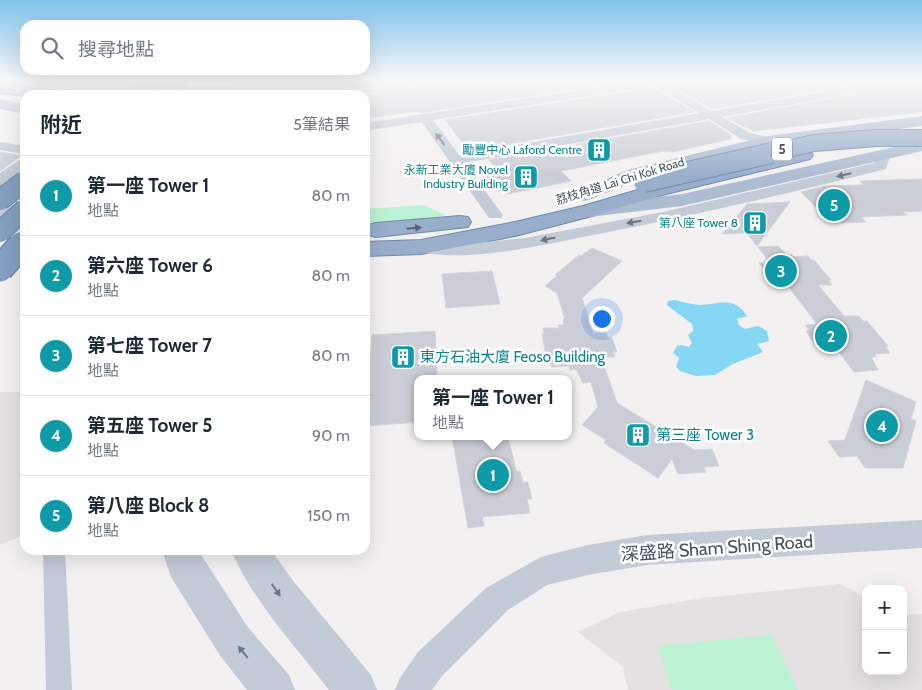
<!DOCTYPE html>
<html lang="zh-TW">
<head>
<meta charset="utf-8">
<style>
	:root { --surface:#fff; --page:#f2f2f3; --text:#1f2937; --muted:#747a83; --line:#e0e1e3; --accent:#0a64f2 }
	body { margin:0; font-family:Cabin,"Noto Sans TC",sans-serif; background:var(--page); color:var(--text) }
	.controls { position:absolute; right:15px; bottom:15px; display:grid; overflow:hidden; border-radius:10px; box-shadow:0 5px 20px #0002 }
	.controls button { width:45px; height:45px; display:grid; place-items:center; padding:0; border:0; border-bottom:1px solid var(--line); background:var(--surface); color:var(--text); font:25px sans-serif }
	.you { position:absolute; left:601px; top:318px; width:18px; height:18px; margin:-12px; border:4px solid #fff; border-radius:50%; background:#1a73e8; box-shadow:0 0 0 8px #1a73e833 }
	.badge { display:grid; place-items:center; width:32px; height:32px; border-radius:50%; background:var(--accent); color:#fff; font-size:16px; font-weight:700 }
	.pin { position:absolute; translate:-50% -50%; border:2px solid #fff; box-shadow:0 1px 5px #0006 }
	.popup { position:absolute; left:414px; top:375px; width:158px; height:65px; box-sizing:border-box; display:grid; place-content:center; border-radius:10px; background:var(--surface); filter:drop-shadow(0 1px 4px #0005); font-size:16px; white-space:nowrap; color:var(--muted) }
	.popup b { font-size:19px; color:var(--text) }
	.popup::after { content:''; position:absolute; left:50%; top:100%; margin-left:-10px; border:10px solid transparent; border-top-color:var(--surface) }
	.list { margin:0; padding:0; list-style:none }
	h2 { display:flex; justify-content:space-between; align-items:center; height:65px; margin:0; padding:0 20px; font-size:21px }
	h2 small { font-size:16px; font-weight:400; color:var(--muted) }
	.list li { display:grid; grid-template-columns:32px 1fr auto; gap:15px; align-items:center; box-sizing:border-box; height:80px; padding:0 20px; border-top:1px solid var(--line) }
	.list b { display:block; font-size:19px; white-space:nowrap }
	.list p { margin:0; font-size:16px; white-space:nowrap; color:var(--muted) }
	.list em { font-size:16px; font-style:normal; color:var(--muted) }
	.icon { flex:none; width:28px; height:28px; fill:none; stroke:currentColor; stroke-width:2; stroke-linecap:round; stroke-linejoin:round }
	.map { position:relative; flex:none; width:922px; height:690px; overflow:hidden }
	.search { position:absolute; background:var(--surface); box-shadow:0 5px 20px #0002; left:20px; top:20px; width:350px; height:55px; display:flex; align-items:center; gap:12px; box-sizing:border-box; padding:0 18px; border-radius:15px; color:var(--muted); font-size:19px }
	.panel { position:absolute; background:var(--surface); box-shadow:0 5px 20px #0002; left:20px; top:90px; width:350px; height:465px; border-radius:15px }
	.map>svg:first-child { display:block }
	.education { fill:#e4e1e2 }
	.green { fill:#bbf3d4 }
	.water { fill:#85d7f3 }
	.building { fill:#cbced6; stroke:#d3d5dc }
	.lines { fill:none; stroke-linecap:round; stroke-linejoin:round }
	.trunk-casing { stroke:#6f8aae; stroke-width:2 }
	.pedestrian { fill:#c2cbd6; fill-rule:evenodd }
	.minor { fill:#c2cbd6; fill-rule:evenodd }
	.tertiary { fill:#c2cbd6; fill-rule:evenodd }
	.secondary { fill:#c1ccda; fill-rule:evenodd }
	.primary { fill:#adbdd1; fill-rule:evenodd }
	.trunk { fill:#98aeca; fill-rule:evenodd }
	.trunk-bridge-far1-casing { stroke:#6f8aae; stroke-width:18; stroke-linecap:butt }
	.trunk-bridge-casing { stroke:#6f8aae; stroke-width:22; stroke-linecap:butt }
	.motorway-bridge-far2-casing { stroke:#6f8aae; stroke-width:18; stroke-linecap:butt }
	.motorway-bridge-far1-casing { stroke:#6f8aae; stroke-width:22; stroke-linecap:butt }
	.motorway-bridge-casing { stroke:#6f8aae; stroke-width:28; stroke-linecap:butt }
	.primary-bridge { stroke:#adbdd1; stroke-width:16 }
	.trunk-bridge-far1 { stroke:#98aeca; stroke-width:16 }
	.trunk-bridge { stroke:#98aeca; stroke-width:20 }
	.motorway-bridge-far2 { stroke:#849fc2; stroke-width:16 }
	.motorway-bridge-far1 { stroke:#849fc2; stroke-width:20 }
	.motorway-bridge { stroke:#849fc2; stroke-width:25 }
	.oneway { fill:#6b7683 }
	.oneway2 { fill:#566474 }
	.labels { text-anchor:middle; stroke-width:5; stroke-linejoin:round; paint-order:stroke }
	.far-culture-label { font-size:12px; fill:#0d838f; stroke:#fff; text-anchor:end }
	.far-street-label { font-size:12px; fill:#46525f; stroke:#fff }
	.shield { fill:#fff; stroke:#7e868f; stroke-width:1 }
	.shield-label { font-size:14px; font-weight:bold; fill:#46525f }
	.culture-label { font-size:15px; fill:#0d838f; stroke:#fff; text-anchor:start }
	.near-street-label { font-size:18px; fill:#46525f; stroke:#fff }
</style>
</head>
<body>
<div class="map">
<svg width="922" height="690" viewBox="0 0 922 690">
	<rect width="100%" height="100%" fill="#f2f0f0"/>
	<path class="education" d="M0,392H25V534L0,545Z
		M840,584L866,597V671H903V615L922,614V690H628L623,667L578,632L620,612L702,598Z"/>
	<path class="green" d="M424,205L446,215L397,224L365,222V209Z
		M772,635L797,690H672L658,646Z"/>
	<path class="water" d="M675,300C683,302 691,304 699,305C720,305 733,295 747,316L737,319L739,325L745,329L758,326L767,331L769,341L757,344L763,352L733,364L715,375L696,376L680,371L676,367L679,358L673,353L677,346L681,345L689,347L692,343L688,335L693,331L692,324L667,305L668,301Z"/>
	<path class="building" d="M466,80H633L420,113L419,111L369,118L365,111V95Z
		M678,80H880L712,109L671,85L675,84Z
		M914,83L922,86V112L753,131L727,118Z
		M653,88L694,112L480,149L472,140L462,142L445,120Z
		M709,121L731,135L730,139L673,152L663,151L561,171L571,181L508,194L494,189L478,170L495,167L489,160Z
		M0,152L25,156V157L18,158L0,171Z
		M922,179V211L903,212L907,215L861,217L866,222L835,223L830,218H827L801,192L824,186L864,185L860,181Z
		M790,202L757,246L747,233L722,234L747,204Z
		M778,246L787,255H792L794,257L808,256L811,260H814L831,280H828L832,285H818L844,316H859L863,321H867L888,346L885,347L890,353L874,354L877,357H871L878,370L854,372L836,348L823,349L819,344H815L806,331L809,330L805,325L817,324L784,281H773L759,263H770L758,247Z
		M592,248L622,261L582,298L593,333H606L608,338H612L617,352H613L615,357H601L617,403L694,450L712,449L719,466L704,467L706,472L678,474L672,459L658,478L604,443L606,440L582,425L598,407L591,382L583,383L576,369L570,370L569,366L552,367L550,361H547L542,334H544L543,328H559L558,325H564L563,320L565,319L557,293L545,286L557,276L555,275L579,255L581,256Z
		M492,271L500,304L446,308L442,274Z
		M435,331L437,379H418V422L366,426L372,335Z
		M866,380L916,402L911,419L916,421L903,468H865L857,456L839,457L828,441L845,440Z
		M452,436H508L516,471H520L523,483L528,482L532,499H527L530,513L482,517L484,526L468,528Z"/>
	<g class="lines">
		<defs>
			<path id="trunk" d="M0,85L56,91L61,92L63,95L25,96L0,93Z
				M804,150L810,151L813,155L810,159L662,195L596,215L515,236L421,254L365,256V242L421,240L515,222L583,206L648,187Z
				M460,216L468,217L471,222L468,227L376,237L368,235L365,230L368,225L376,223Z"/>
		</defs>
		<use href="#trunk" class="trunk-casing"/>
		<path class="pedestrian" d="M43,550H65L72,690H46Z"/>
		<path class="minor" d="M232,80L266,82L314,80L309,83C291,85 245,93 232,80Z
			M646,80H676L675,82L666,84L712,111L891,80H915L910,83L722,117L750,133L773,138L775,141L768,145L741,139L709,119L464,163L503,215L501,218H489L422,122L365,131V123ZM653,86L699,113L459,155L433,120Z
			M0,142L25,146V154L0,150Z
			M883,152L890,156L886,169C786,194 685,218 583,237C534,247 464,263 415,251L412,247L415,243L421,242L454,245L525,238L663,212L874,163L878,153Z
			M922,520V548L647,565L588,575L547,585L508,610L442,676L432,690H395L400,678L418,652L486,588L541,557L588,545L647,535Z"/>
		<path class="tertiary" d="M914,80H922V84L916,83Z
			M25,159V172L7,186L0,188V173L19,160Z
			M0,205H25V217H0Z
			M162,550H198L247,626L289,675L295,690H247L219,654L171,577Z
			M231,550H271L294,582L371,675L377,690H329C296,647 252,600 231,550Z"/>
		<path class="secondary" d="M398,80H424C413,94 335,95 316,95L318,92L323,91Z"/>
		<path class="primary" d="M0,80H51L136,86L279,84L308,80H397L395,83L390,84L338,91L333,90L332,86C219,100 113,93 0,85Z
			M0,99L25,104V114L0,109Z
			M922,116V126L768,146L642,178L591,199L584,201L577,199L574,195L577,191L628,170L768,136Z
			M922,141V151L682,206L589,217L582,215L579,211L582,207L589,205L682,194Z"/>
		<use href="#trunk" class="trunk"/>
		<defs>
			<path id="trunk-bridge-far1" d="M767,154L814,143L876,138H922"/>
			<path id="trunk-bridge" d="M644,182L772,153"/>
			<path id="motorway-bridge-far2" d="M137,95L156,80
				M163,95L180,80"/>
			<path id="motorway-bridge-far1" d="M0,200L25,181
				M0,232L25,209
				M20,246L25,240"/>
			<path id="motorway-bridge" d="M0,269L21,245"/>
		</defs>
		<use href="#trunk-bridge-far1" class="trunk-bridge-far1-casing"/>
		<use href="#trunk-bridge" class="trunk-bridge-casing"/>
		<use href="#motorway-bridge-far2" class="motorway-bridge-far2-casing"/>
		<use href="#motorway-bridge-far1" class="motorway-bridge-far1-casing"/>
		<use href="#motorway-bridge" class="motorway-bridge-casing"/>
		<path class="primary-bridge" d="M111,80L138,95
			M277,95L338,87"/>
		<use href="#trunk-bridge-far1" class="trunk-bridge-far1"/>
		<use href="#trunk-bridge" class="trunk-bridge"/>
		<use href="#motorway-bridge-far2" class="motorway-bridge-far2"/>
		<use href="#motorway-bridge-far1" class="motorway-bridge-far1"/>
		<use href="#motorway-bridge" class="motorway-bridge"/>
	</g>
	<defs><path id="oneway-solid" d="M-6-.8H1V-3.2L6.5 0L1 3.2V.8H-6Z" transform="scale(1.25)"/></defs>
	<g class="oneway">
		<use href="#oneway-solid" transform="translate(440 139) rotate(-126)"/>
		<use href="#oneway-solid" transform="translate(844 175) rotate(167)"/>
		<use href="#oneway-solid" transform="translate(634 222) rotate(170)"/>
		<use href="#oneway-solid" transform="translate(548 239) rotate(168)"/>
		<use href="#oneway-solid" transform="translate(276 590) rotate(55)"/>
		<use href="#oneway-solid" transform="translate(243 652) rotate(-129)"/>
	</g>
	<use class="oneway2" href="#oneway-solid" transform="translate(414 228) rotate(-5)"/>
	<linearGradient id="sky" x2="0" y2="1"><stop stop-color="#80c2ec"/><stop offset="0.45" stop-color="#f9f8f8"/><stop offset="1" stop-color="#f9f8f8" stop-opacity="0"/></linearGradient>
	<rect width="922" height="177" fill="url(#sky)"/>
	<defs>
		<symbol id="building-square" viewBox="-11 -11 22 22"><rect x="-9" y="-9" width="18" height="18" rx="4" fill="#0f9aa8" stroke="#fff"/><path d="M-4-6H4V6H1V3H-1V6H-4ZM-2.5-4.3h1.7v1.8h-1.7ZM.8-4.3h1.7v1.8H.8ZM-2.5-1h1.7V.8h-1.7ZM.8-1h1.7V.8H.8Z" fill="#fff"/></symbol>
	</defs>
	<g fill-rule="evenodd">
		<use href="#building-square" x="585" y="136" width="28" height="28"/>
		<use href="#building-square" x="512" y="163" width="28" height="28"/>
		<use href="#building-square" x="741" y="209" width="28" height="28"/>
		<use href="#building-square" x="389" y="343" width="28" height="28"/>
		<use href="#building-square" x="624" y="421" width="28" height="28"/>
	</g>
	<g class="labels">
		<g class="far-culture-label">
			<text x="582" y="154">勵豐中心 Laford Centre</text>
			<text x="508" y="174">永新工業大廈 Novel<tspan x="508" dy="14">Industry Building</tspan></text>
			<text x="738" y="227">第八座 Tower 8</text>
		</g>
		<g class="far-street-label">
			<text transform="translate(620 181) rotate(-17)" y="4">荔枝角道 Lai Chi Kok Road</text>
		</g>
		<rect class="shield" x="772" y="137.5" width="20" height="23" rx="4"/>
		<g class="shield-label">
			<text x="782" y="154">5</text>
		</g>
		<g class="culture-label">
			<text x="420" y="362">東方石油大廈 Feoso Building</text>
			<text x="656" y="440">第三座 Tower 3</text>
		</g>
		<g class="near-street-label">
			<text transform="translate(717 548) rotate(-4)" y="6">深盛路 Sham Shing Road</text>
		</g>
	</g>
</svg>
<div class="controls">
<button>+</button>
<button>−</button>
</div>
<div class="you"></div>
<div class="pin badge" style="left:493px;top:475px;background:#0f9aa8">1</div>
<div class="popup"><b>第一座 Tower 1</b>地點</div>
<div class="pin badge" style="left:831px;top:336px;background:#0f9aa8">2</div>
<div class="pin badge" style="left:781px;top:271px;background:#0f9aa8">3</div>
<div class="pin badge" style="left:882px;top:426px;background:#0f9aa8">4</div>
<div class="pin badge" style="left:834px;top:205px;background:#0f9aa8">5</div>
<div class="search"><svg class="icon" aria-label="search" viewBox="0 0 24 24"><circle cx="10" cy="10" r="6"/><path d="M15 15l6 6"/></svg>搜尋地點</div>
<section class="panel">
<h2>附近<small>5筆結果</small></h2>
<ul class="list">
<li><span class="badge" style="background:#0f9aa8">1</span><div><b>第一座 Tower 1</b><p>地點</p></div><em>80 m</em></li>
<li><span class="badge" style="background:#0f9aa8">2</span><div><b>第六座 Tower 6</b><p>地點</p></div><em>80 m</em></li>
<li><span class="badge" style="background:#0f9aa8">3</span><div><b>第七座 Tower 7</b><p>地點</p></div><em>80 m</em></li>
<li><span class="badge" style="background:#0f9aa8">4</span><div><b>第五座 Tower 5</b><p>地點</p></div><em>90 m</em></li>
<li><span class="badge" style="background:#0f9aa8">5</span><div><b>第八座 Block 8</b><p>地點</p></div><em>150 m</em></li>
</ul>
</section>
</div>
</body>
</html>
